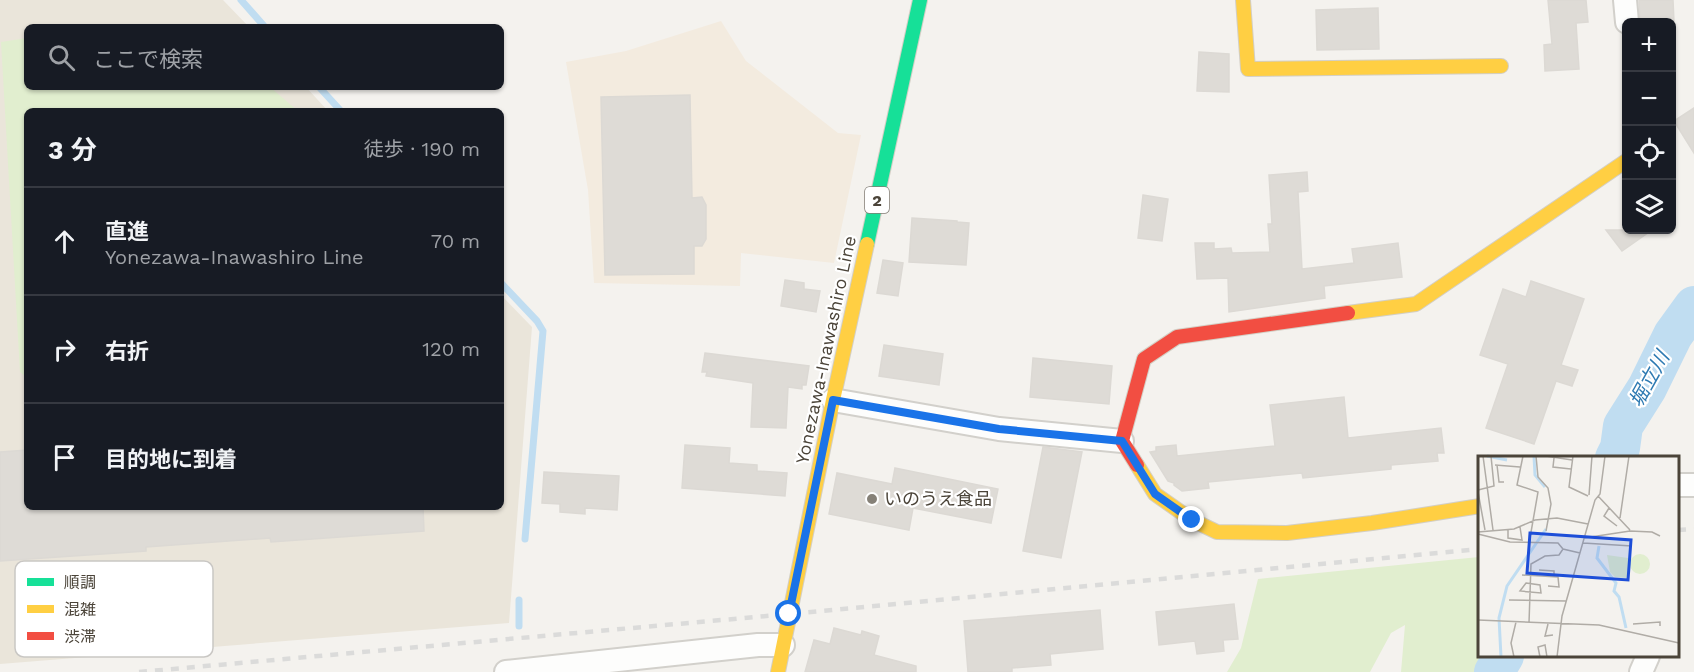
<!DOCTYPE html>
<html lang="ja">
<head>
<meta charset="utf-8">
<style>
	:root { --surface:#171b24; --page:#242831; --text:#f1f3f6; --muted:#9ea1a6; --line:#363941 }
	body { margin:0; font-family:"Work Sans","Noto Sans JP",sans-serif; background:var(--page); color:var(--text) }
	.controls { position:absolute; right:18px; top:18px; display:grid; overflow:hidden; border-radius:9px; box-shadow:0 2px 4px #0004 }
	.controls button { width:54px; height:54px; display:grid; place-items:center; padding:0; border:0; border-bottom:2px solid var(--line); background:var(--surface); color:var(--text); font:30px sans-serif }
	.stop { position:absolute; width:18px; height:18px; margin:-14px; border:4px solid #1a73e8; border-radius:50%; background:#fff }
	.stop.end { background:#1a73e8; border-color:#fff; box-shadow:0 2px 6px #0008 }
	.list { margin:0; padding:0; list-style:none }
	h2 { display:flex; justify-content:space-between; align-items:center; height:78px; margin:0; padding:0 24px; font-size:26px }
	h2 small { font-size:20px; font-weight:400; color:var(--muted) }
	.list li { display:grid; grid-template-columns:39px 1fr auto; gap:18px; align-items:center; box-sizing:border-box; height:108px; padding:0 24px; border-top:2px solid var(--line) }
	.list b { display:block; font-size:22px; white-space:nowrap }
	.list p { margin:0; font-size:20px; white-space:nowrap; color:var(--muted) }
	.list em { font-size:20px; font-style:normal; color:var(--muted) }
	.icon { flex:none; width:33px; height:33px; fill:none; stroke:currentColor; stroke-width:2; stroke-linecap:round; stroke-linejoin:round }
	.map { position:relative; flex:none; width:1694px; height:672px; overflow:hidden }
	.search { position:absolute; background:var(--surface); box-shadow:0 2px 4px #0004; left:24px; top:24px; width:480px; height:66px; display:flex; align-items:center; gap:15px; box-sizing:border-box; padding:0 21px; border-radius:9px; color:var(--muted); font-size:22px }
	.panel { position:absolute; background:var(--surface); box-shadow:0 2px 4px #0004; left:24px; top:108px; width:480px; height:402px; border-radius:9px }
	.map>svg:first-child { display:block }
	.commercial { fill:#f3ebdf }
	.education { fill:#eae5da }
	.green { fill:#e1eecf }
	.lines { fill:none; stroke-linecap:round; stroke-linejoin:round }
	.stream { stroke:#c0ddf1; stroke-width:7 }
	.river { stroke:#c0ddf1; stroke-width:40 }
	.building { fill:#dedbd6; stroke:#dcd9d4; stroke-width:1.5 }
	.street-casing { stroke:#d2d0cb; stroke-width:26 }
	.fast-casing { stroke:#d3cfc5; stroke-width:16 }
	.slow-casing { stroke:#d3cfc5; stroke-width:16 }
	.jam-casing { stroke:#d3cfc5; stroke-width:16 }
	.street { stroke:#fdfdfc; stroke-width:22 }
	.fast { stroke:#16e098; stroke-width:14 }
	.slow { stroke:#ffcf43; stroke-width:14 }
	.jam { stroke:#f24e42; stroke-width:14 }
	.rail { stroke:#dbdbda; stroke-width:4.5; stroke-dasharray:8 8; stroke-linecap:butt }
	.route { stroke:#1a73e8; stroke-width:8 }
	.poi-dot { fill:#868178; stroke:#fff; stroke-width:2 }
	.labels { text-anchor:middle; stroke-width:4.5; stroke-linejoin:round; paint-order:stroke }
	.shield { fill:#fff; stroke:#817c74; stroke-width:1.5 }
	.shield-label { font-size:16px; font-weight:bold; fill:#4b4439 }
	.street-label { font-size:18px; fill:#4b4439; stroke:#fff }
	.poi-label { font-size:18px; fill:#4b4439; stroke:#fff; text-anchor:start }
	.water-label { font-size:20px; font-style:italic; fill:#2e7ab2; stroke:#fff }
	.inset-river { fill:none; stroke:#c0ddf1; stroke-width:3 }
	.inset-road { fill:none; stroke:#b0aca6; stroke-width:1.5 }
	.view { fill:#1d4ed8; fill-opacity:0.15; stroke:#1d4ed8; stroke-width:3 }
	.inset-edge { fill:none; stroke:#4b4439; stroke-width:3 }
	.key { fill:#fff; stroke:#c9c7c4; stroke-width:1.5 }
	.key-label { font-size:16px; fill:#4b4439 }
</style>
</head>
<body>
<div class="map">
<svg width="1694" height="672" viewBox="0 0 1694 672">
	<rect width="100%" height="100%" fill="#f4f2ee"/>
	<path class="commercial" d="M721,21L746,61L838,133L861,135L834,263L741,253L740,286L594,283L588,190L566,62L626,51Z"/>
	<path class="education" d="M0,0H223L249,27H27V87H306L328,111H27V507H501V295L532,327L509,623L0,664Z"/>
	<path class="green" d="M27,38V87H270L298,111H27V378L20,372L1,42Z
		M1479,557L1480,656H1485L1478,672H1401L1405,625L1391,633L1370,672H1227L1241,648L1258,579Z"/>
	<g class="lines">
		<path class="stream" d="M241,0L265,27
			M319,87L341,111
			M501,283L537,321L543,331L525,539
			M519,600V626"/>
		<path class="river" d="M1615,458L1620,448L1623,426L1647,388L1673,335L1694,306
			M1494,672L1504,656"/>
	</g>
	<path class="building" d="M1548,0H1586L1588,22L1576,23L1579,69L1545,71L1544,45L1552,44Z
		M1639,0H1673L1674,22H1640Z
		M1378,8L1379,49L1317,50L1316,10Z
		M1199,52L1229,54V92L1197,91Z
		M690,95L692,198L702,197L706,205V239L702,246H694V274L605,275L601,97Z
		M1694,108V153L1674,121Z
		M1307,172L1308,191L1298,192L1302,269L1354,263L1352,249L1398,243L1402,277L1324,286L1325,298L1229,312L1228,278L1197,279L1195,243H1214V249L1231,248L1232,253L1270,252L1268,224H1272L1269,175Z
		M1143,195L1168,199L1162,241L1138,238Z
		M912,218L957,221V222L969,223L966,265L909,262Z
		M1606,230H1652L1622,251Z
		M883,260L903,263L898,296L877,293Z
		M785,280L804,283V289L820,291L816,312L781,306Z
		M1531,281L1584,299L1561,365L1578,370L1572,386L1556,381L1534,444L1486,428L1508,364L1480,355L1503,289L1526,297Z
		M884,345L943,354L939,385L879,376Z
		M705,353L809,366L806,385H802V389L788,387L786,428L751,427L753,383L706,376L707,372H702Z
		M1033,358L1112,366L1109,404L1030,397Z
		M1344,397L1348,438L1441,428L1444,453H1437L1438,461L1391,465V469L1303,478L1302,473L1208,482L1209,488L1182,491L1174,485V483L1168,481L1150,452L1156,451V447L1176,445L1177,456L1275,446L1270,405Z
		M685,445L730,448L729,463L757,465V471L787,473L785,496L682,488Z
		M1043,447L1082,452L1061,558L1023,551Z
		M27,450V507H423L424,531L271,542L270,538L146,547V551L0,561V452Z
		M895,468L998,489L991,523L913,508L909,530L829,514L837,473L892,484Z
		M544,472L619,476L617,510L585,508V514L560,512V504L542,503Z
		M1234,604L1238,639L1223,640L1224,651L1197,654L1195,641L1159,645L1156,612Z
		M1100,610L1103,649L1050,654L1051,665L1012,668V672H968L964,621Z
		M834,628L861,635L862,631L879,636L874,655L916,666V672H805L814,640L830,644Z"/>
	<g class="lines">
		<defs>
			<path id="street" d="M1625,0L1627,22
				M833,400L999,429L1122,441
				M1678,485H1694
				M506,672L758,645H783
				M1641,672L1648,656"/>
			<path id="fast" d="M867,244L920,0"/>
			<path id="slow" d="M1243,0L1248,69L1501,66
				M1348,313L1416,304L1626,161
				M1137,465L1155,494L1192,520L1217,532L1287,533L1372,523L1480,506
				M778,672L833,400L867,244"/>
			<path id="jam" d="M1137,465L1122,441L1144,359L1177,337L1348,313"/>
		</defs>
		<use href="#street" class="street-casing"/>
		<use href="#fast" class="fast-casing"/>
		<use href="#slow" class="slow-casing"/>
		<use href="#jam" class="jam-casing"/>
		<use href="#street" class="street"/>
		<use href="#fast" class="fast"/>
		<use href="#slow" class="slow"/>
		<use href="#jam" class="jam"/>
		<path class="rail" d="M1678,530L1694,529
			M139,672L789,614L1480,549"/>
	</g>
	<g class="lines">
		<path class="route" d="M789,614L833,400L999,429L1122,441L1155,494L1192,520"/>
	</g>
	<circle class="poi-dot" cx="872" cy="499" r="6"/>
	<g class="labels">
		<rect class="shield" x="865" y="187" width="24" height="26" rx="4.5"/>
		<g class="shield-label">
			<text x="877" y="206">2</text>
		</g>
		<g class="street-label">
			<text transform="translate(826 350) rotate(-78)" y="6">Yonezawa-Inawashiro Line</text>
		</g>
		<g class="poi-label">
			<text x="884" y="505">いのうえ食品</text>
		</g>
		<g class="water-label">
			<text transform="translate(1649 379) rotate(-61)" y="7">堀立川</text>
		</g>
	</g>
	<g transform="translate(1478 456)">
		<rect width="201" height="201" fill="#f4f2ee"/>
		<path d="M152 108a10 10 0 1 1 20 0a10 10 0 1 1-20 0ZM129,99L150,102V122L137,121L132,116Z" fill="#e1eecf"/>
		<path class="inset-river" d="M9,0L29,4M56,0L57,19L67,31M121,90L119,102L138,127L136,135L141,141L148,172M23,201L21,162L29,130L68,73"/>
		<path class="inset-road" d="M5,0L15,74M45,0L39,29L60,36L52,82M58,0L60,21L70,32L73,48L68,75M68,0L94,4M95,0L91,31L110,40M76,2L75,11L93,13M17,9L42,11M19,9L21,26H26M0,34L16,30L13,0M0,36L7,74M111,39L114,0M120,40L152,74M131,52L126,60L139,70M142,62L151,0M30,73V82L44,84L42,71M0,76L36,73L57,64L79,62L110,68M0,78L32,86L80,87L85,93L102,97M106,82L152,75L174,76L182,80M105,87L154,90M61,114L76,115V120M44,119L80,121L81,131L70,130M48,127L62,129L63,137L42,135ZM31,144L88,145M0,164L121,169L201,187M51,167L53,108L67,100L81,99L85,93M70,168L67,180L75,179M155,168L182,166V170M36,201L33,187L38,166M62,201L60,191L67,189L69,201M79,201L84,160L117,44L122,38L127,0"/>
		<path class="view" d="M52,77L153,84L150,124L49,117Z"/>
		<rect width="201" height="201" class="inset-edge"/>
	</g>
	<rect x="15" y="561" width="198" height="96" rx="9" class="key"/>
	<rect x="27" y="578" width="27" height="8" fill="#16e098"/>
	<rect x="27" y="605" width="27" height="8" fill="#ffcf43"/>
	<rect x="27" y="632" width="27" height="8" fill="#f24e42"/>
	<g class="key-label">
		<text x="64" y="588">順調</text>
		<text x="64" y="615">混雑</text>
		<text x="64" y="642">渋滞</text>
	</g>
</svg>
<div class="controls">
<button>+</button>
<button>−</button>
<button><svg class="icon" aria-label="locate" viewBox="0 0 24 24"><circle cx="12" cy="12" r="6"/><path d="M12 2v4M12 18v4M2 12h4M18 12h4"/></svg></button>
<button><svg class="icon" aria-label="layers" viewBox="0 0 24 24"><path d="M12 4l9 5-9 5-9-5zM3 14l9 5 9-5"/></svg></button>
</div>
<div class="stop" style="left:789px;top:614px"></div>
<div class="stop end" style="left:1192px;top:520px"></div>
<div class="search"><svg class="icon" aria-label="search" viewBox="0 0 24 24"><circle cx="10" cy="10" r="6"/><path d="M15 15l6 6"/></svg>ここで検索</div>
<section class="panel">
<h2>3 分<small>徒歩 · 190 m</small></h2>
<ul class="list">
<li><svg class="icon" aria-label="ahead" viewBox="0 0 24 24"><path d="M12 20V5M6 11l6-6 6 6"/></svg><div><b>直進</b><p>Yonezawa-Inawashiro Line</p></div><em>70 m</em></li>
<li><svg class="icon" aria-label="right" viewBox="0 0 24 24"><path d="M7 20v-9h11M14 6l5 5-5 5"/></svg><div><b>右折</b></div><em>120 m</em></li>
<li><svg class="icon" aria-label="arrive" viewBox="0 0 24 24"><path d="M6 21V4h12l-3 4 3 4H6"/></svg><div><b>目的地に到着</b></div></li>
</ul>
</section>
</div>
</body>
</html>
